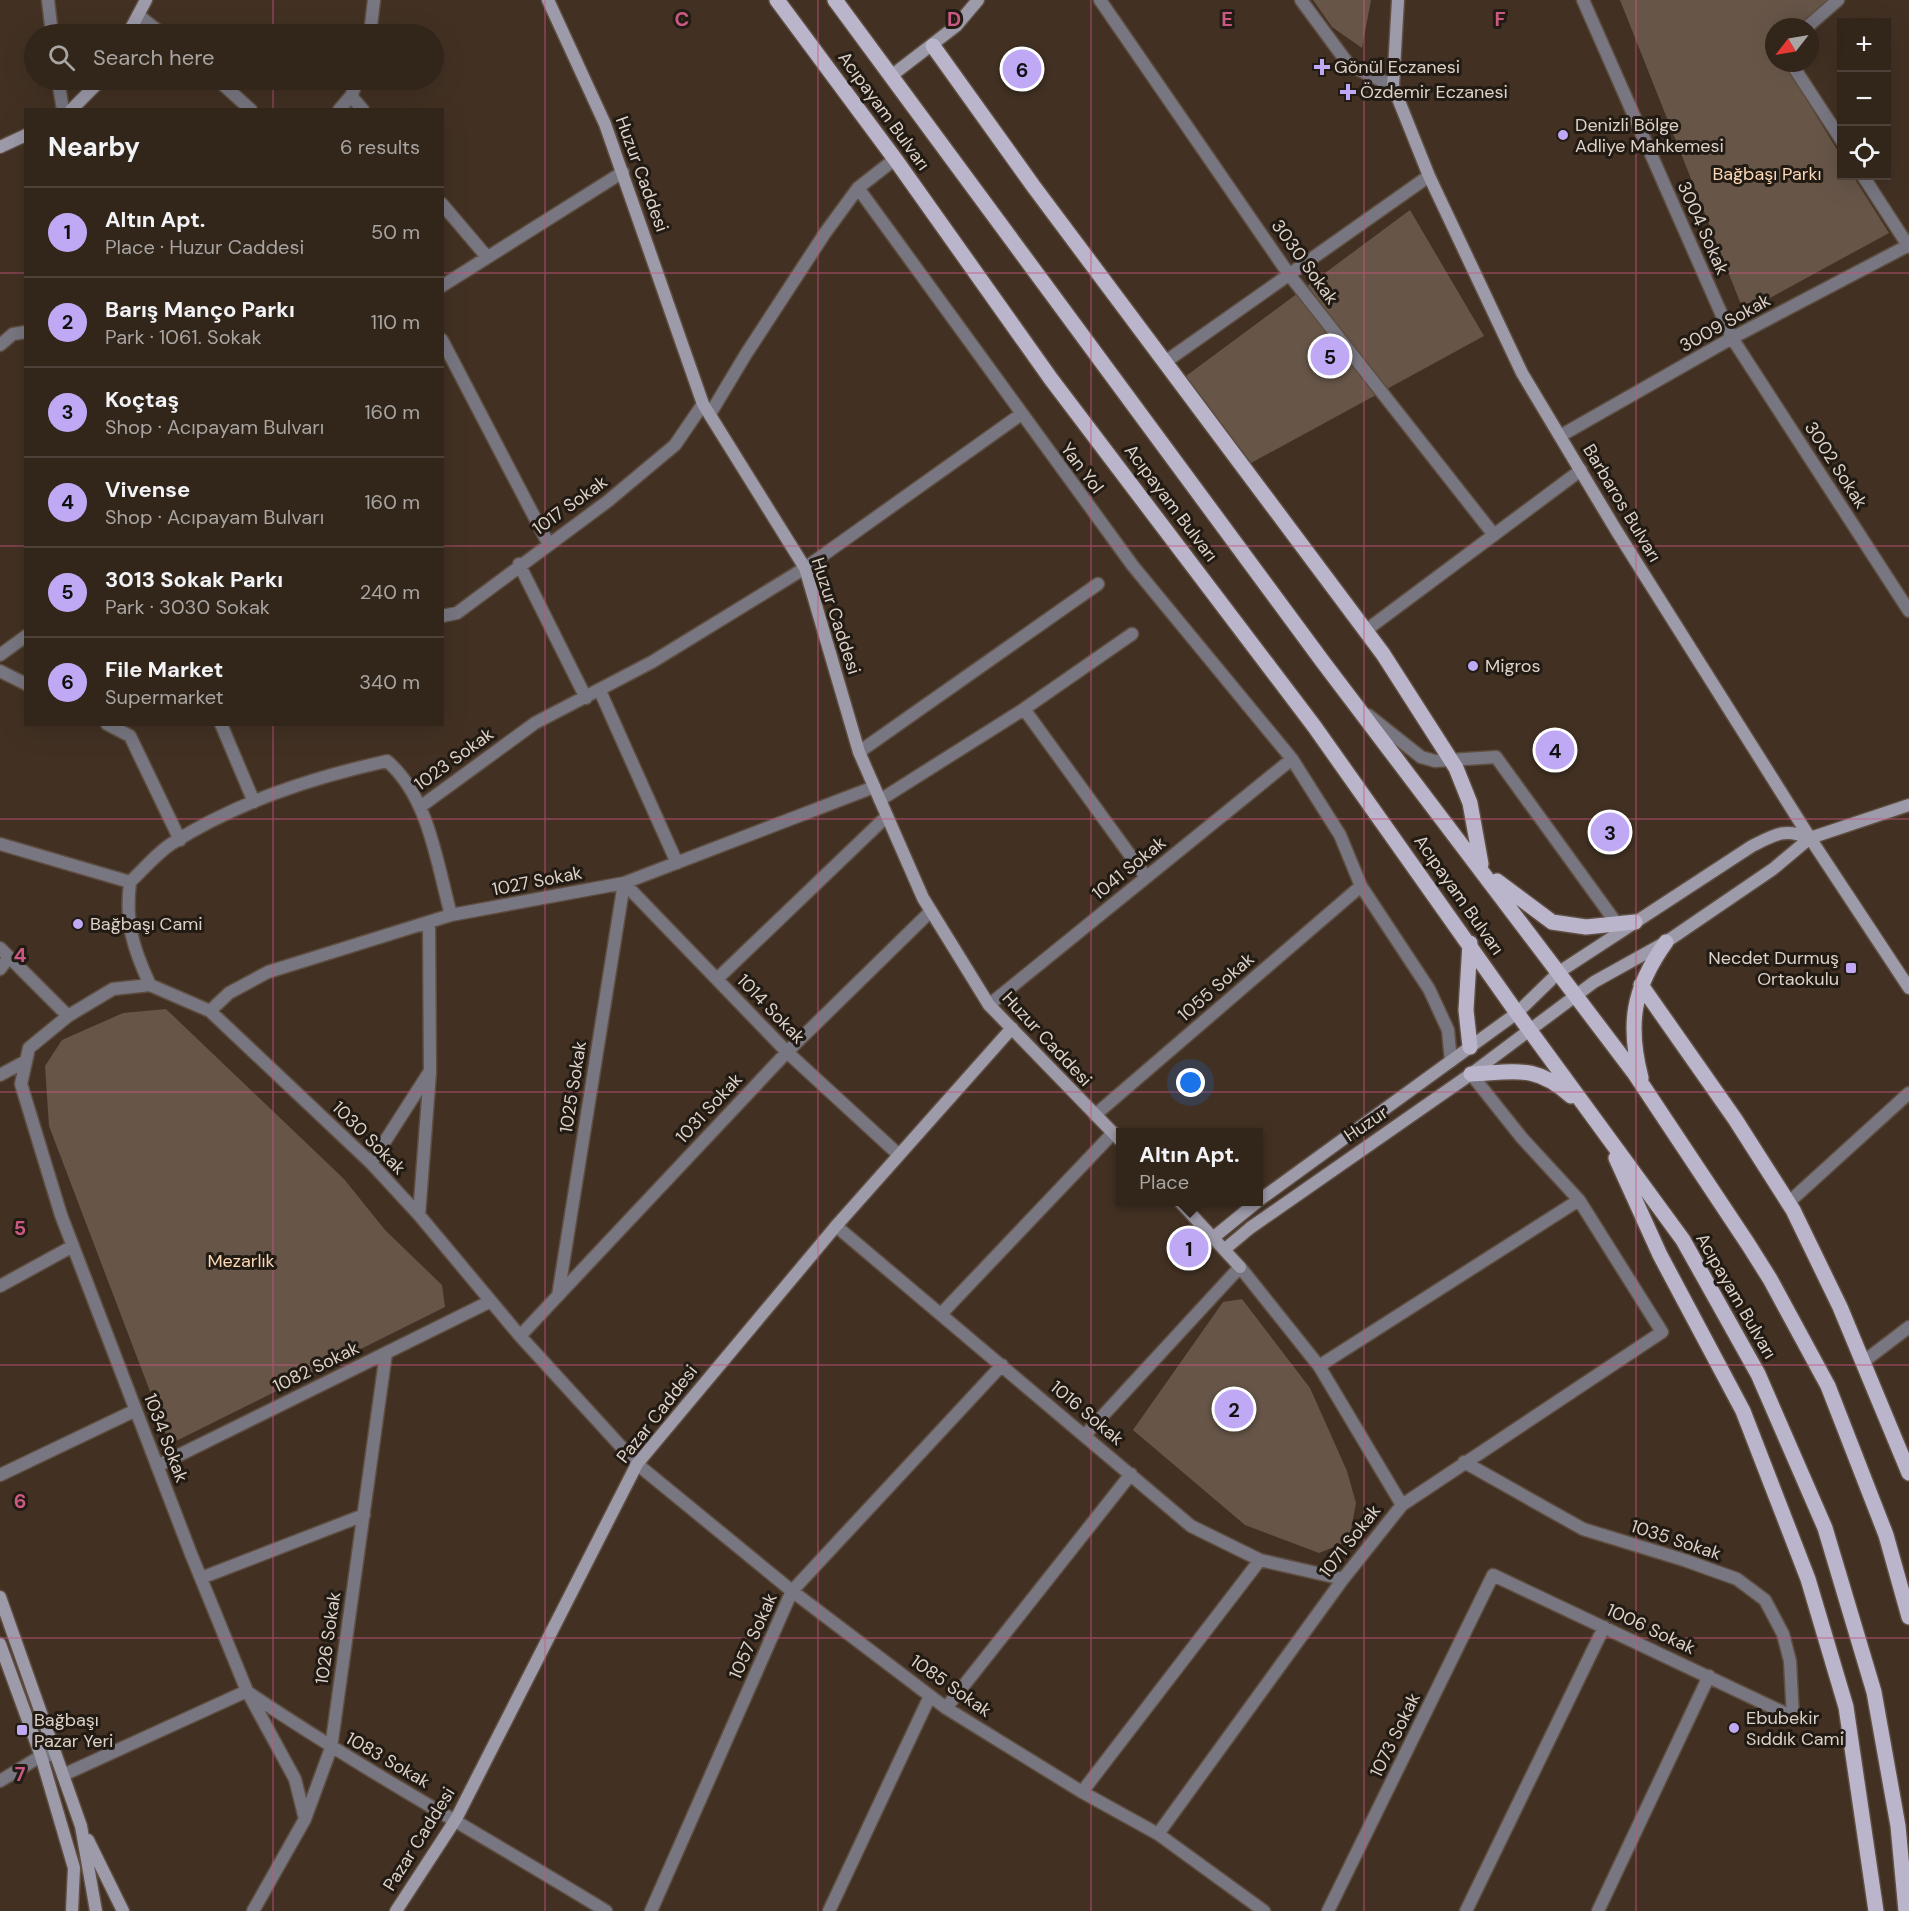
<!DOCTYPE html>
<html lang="en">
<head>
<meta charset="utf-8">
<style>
	:root { --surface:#32251a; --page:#3a2d23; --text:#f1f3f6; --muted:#a8a5a2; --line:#4d4239; --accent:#bfa9f4 }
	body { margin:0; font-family:"DM Sans",sans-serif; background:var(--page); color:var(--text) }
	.controls { position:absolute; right:18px; top:18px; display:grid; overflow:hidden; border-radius:0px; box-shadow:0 6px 24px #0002 }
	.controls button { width:54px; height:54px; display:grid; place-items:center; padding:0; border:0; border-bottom:2px solid var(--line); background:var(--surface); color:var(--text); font:30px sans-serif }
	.compass { position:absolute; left:1765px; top:18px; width:54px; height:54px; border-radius:50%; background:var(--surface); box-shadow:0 6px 24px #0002; rotate:239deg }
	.you { position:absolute; left:1191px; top:1083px; width:21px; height:21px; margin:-15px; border:4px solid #fff; border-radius:50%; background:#1a73e8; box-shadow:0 0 0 9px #1a73e833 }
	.badge { display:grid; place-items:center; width:39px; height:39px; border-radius:50%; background:var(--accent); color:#111; font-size:20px; font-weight:700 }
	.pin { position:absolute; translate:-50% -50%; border:3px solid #fff; box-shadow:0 2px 6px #0006 }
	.popup { position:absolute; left:1116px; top:1128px; width:147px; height:78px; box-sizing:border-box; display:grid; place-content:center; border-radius:0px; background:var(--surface); filter:drop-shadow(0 2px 4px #0005); font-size:20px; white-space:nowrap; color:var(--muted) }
	.popup b { font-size:22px; color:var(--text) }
	.popup::after { content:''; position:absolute; left:50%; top:100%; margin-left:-12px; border:12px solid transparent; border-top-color:var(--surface) }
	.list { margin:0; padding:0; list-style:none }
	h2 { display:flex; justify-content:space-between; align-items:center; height:78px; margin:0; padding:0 24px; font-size:26px }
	h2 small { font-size:20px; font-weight:400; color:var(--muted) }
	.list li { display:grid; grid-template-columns:39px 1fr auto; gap:18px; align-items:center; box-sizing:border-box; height:90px; padding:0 24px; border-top:2px solid var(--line) }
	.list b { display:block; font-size:22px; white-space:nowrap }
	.list p { margin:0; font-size:20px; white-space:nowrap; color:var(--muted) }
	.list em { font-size:20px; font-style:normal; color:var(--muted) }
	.icon { flex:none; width:33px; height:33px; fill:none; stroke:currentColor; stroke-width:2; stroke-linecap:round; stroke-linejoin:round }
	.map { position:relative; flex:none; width:1909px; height:1911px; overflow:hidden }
	.search { position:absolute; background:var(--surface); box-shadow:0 6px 24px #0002; left:24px; top:24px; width:420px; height:66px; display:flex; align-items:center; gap:15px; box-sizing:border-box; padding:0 21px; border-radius:33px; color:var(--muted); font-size:22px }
	.panel { position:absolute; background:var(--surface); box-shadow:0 6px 24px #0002; left:24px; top:108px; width:420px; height:618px; border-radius:0px }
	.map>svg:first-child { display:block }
	.green { fill:#675648 }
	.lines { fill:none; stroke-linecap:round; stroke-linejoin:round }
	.street-casing { stroke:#5e4e41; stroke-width:15 }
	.secondary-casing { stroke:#5e4e41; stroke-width:15 }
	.primary-casing { stroke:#5e4e41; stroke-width:18 }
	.street { stroke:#787680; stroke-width:12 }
	.secondary { stroke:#9d9aa9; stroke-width:12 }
	.primary { stroke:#bab5ca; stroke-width:15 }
	.grid { fill:none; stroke:#cb5982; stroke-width:1.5; stroke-opacity:0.55 }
	.poi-dot { fill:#bfa9f4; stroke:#221b14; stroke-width:2 }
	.labels { text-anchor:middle; stroke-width:6; stroke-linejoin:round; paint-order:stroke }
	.poi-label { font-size:18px; fill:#ddd2c9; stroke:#221b14; text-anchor:start }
	.street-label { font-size:18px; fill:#ddd2c9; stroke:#221b14 }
	.park-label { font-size:18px; fill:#fdd8b7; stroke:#221b14 }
	.grid-label { font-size:20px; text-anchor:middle; font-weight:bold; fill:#cb5982; stroke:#221b14; stroke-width:6; stroke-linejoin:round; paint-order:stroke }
</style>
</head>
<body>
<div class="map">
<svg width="1909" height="1911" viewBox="0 0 1909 1911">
	<rect width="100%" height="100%" fill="#423123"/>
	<path class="green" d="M1313,0H1371L1362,48L1332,27Z
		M1620,0H1829L1800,27H1774V63H1784L1841,156L1842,176H1853L1889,233L1744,312Z
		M1410,210L1484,336L1251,463L1186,376Z
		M166,1009L344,1179L385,1230L442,1285L445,1307L170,1444L49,1126L45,1066L62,1040L123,1013Z
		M1242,1299L1310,1388L1347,1471L1356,1503L1349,1541L1319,1553L1245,1525L1133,1430L1223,1302Z"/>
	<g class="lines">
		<defs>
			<path id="street" d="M48,0L52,34
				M1100,0L1288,273L1494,535
				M1301,0L1349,65L1393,86
				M1583,0L1732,338L1909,611
				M138,15L162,34
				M1807,27L1838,0
				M370,34L374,0
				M1791,63L1842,141
				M58,80L63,110
				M218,80L251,110
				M351,96L363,110
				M339,110L351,96L358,80
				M1863,176L1909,247
				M858,188L1133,566L1292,759L1340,835L1361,886L1429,989L1448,1030L1451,1061
				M442,204L487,257
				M442,286L623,172
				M442,340L548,543
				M0,345L13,334L26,332
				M1165,362L1429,176
				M710,414L746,354L825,233L858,188L895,159
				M1560,436L1732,338L1909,245
				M519,564L586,698
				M442,616L457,613L608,501L675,445L703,404
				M1365,631L1581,470
				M0,655L26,636
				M0,671L26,684
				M600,691L677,863
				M1024,709L1146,877
				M1368,715L1421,757L1435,761L1496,757L1617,924
				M107,724L130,736L180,840
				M221,724L254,802
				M859,752L1098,584
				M880,800L1024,709L1132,634
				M420,807L535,723L652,662L805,568L1020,415
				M0,844L130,882
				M624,883L787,1052L899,1155
				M0,948L68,1016
				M0,969L9,957
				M717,979L887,816
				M150,985C133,948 125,923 130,882C143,870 156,854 171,844C237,802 311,778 387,761C429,797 437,864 451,915
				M989,1005L1292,759
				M210,1011L229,993L268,972L451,915L624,883L874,787
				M0,1075L26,1061
				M1095,1115L1361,886
				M371,1163L430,1071L429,922
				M1788,1203L1909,1093
				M419,1215L430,1072
				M836,1226L1191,1526L1260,1560L1343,1579
				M0,1286L73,1246
				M558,1296L624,883
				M941,1314L1113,1133
				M520,1336L787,1052L931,911
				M1863,1362L1909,1327
				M1319,1366L1579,1200
				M1085,1435L1240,1267L1319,1366L1402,1505
				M157,1466L491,1301
				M0,1475L136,1410
				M201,1578L364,1515
				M249,1693C365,1771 487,1838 606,1911
				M946,1708L1131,1474
				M63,1775L247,1691
				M0,1781L41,1756L49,1755
				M1082,1792L1260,1560
				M305,1819L295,1779L247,1691L191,1554L61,1215L21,1084L29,1048L68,1016L113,989L150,985L210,1011L371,1163L419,1215L520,1336L637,1464L792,1591L946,1708L1082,1792L1158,1834L1264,1911
				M1158,1834L1343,1579L1402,1505L1662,1332L1579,1200L1522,1138L1471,1074
				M253,1911L305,1819L331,1748L386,1353
				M651,1911L792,1591L1002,1365
				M829,1911L930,1696
				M1328,1911L1493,1575L1793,1717L1790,1661L1783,1634L1765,1600L1737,1579L1684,1560L1583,1529L1464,1462
				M1466,1911L1604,1627
				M1598,1911L1709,1676"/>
			<path id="secondary" d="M548,0L605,124L703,404L805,568L859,752L923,898L989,1005L1120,1140
				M1398,0L1393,86L1429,176L1522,373L1616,530L1810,838L1909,988
				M128,34L146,0
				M891,76L956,26L978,0
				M71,110L101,80
				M0,147L26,135
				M1258,1201L1517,1013L1559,972L1576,961L1752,846C1776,834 1784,828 1810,838
				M1180,1202L1240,1267
				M1214,1237L1257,1202
				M1225,1249L1250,1228L1471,1074L1594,982L1666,942L1773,869L1810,838L1909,805
				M0,1597L81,1826L96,1911
				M0,1644L41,1756L74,1868L72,1911
				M88,1840L123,1911
				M396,1911L456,1819L637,1464L836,1226L1012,1028"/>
			<path id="primary" d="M777,0L895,159L1051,379L1314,726L1517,1013L1683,1240L1758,1374L1825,1528L1874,1692L1898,1826L1906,1911
				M835,0L1323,662L1635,1074L1748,1244L1770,1279L1828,1386L1886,1535L1909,1617
				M933,46L1034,187L1383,654L1456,768L1470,803L1481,864
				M1497,881L1552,922L1586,927L1635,922
				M1470,943L1466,1010L1470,1047
				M1641,985L1735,1119L1793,1210L1840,1307L1909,1473
				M1471,1074C1515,1072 1536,1064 1571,1096
				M1641,1078C1627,1024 1633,988 1666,942
				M1616,1158L1660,1255L1743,1411L1808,1579L1846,1707L1876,1911"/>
		</defs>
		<use href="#street" class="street-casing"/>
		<use href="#secondary" class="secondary-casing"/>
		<use href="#primary" class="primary-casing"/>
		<use href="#street" class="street"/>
		<use href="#secondary" class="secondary"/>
		<use href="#primary" class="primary"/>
	</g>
	<path class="grid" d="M273,0V34M545,0V1911M818,0V1911M1091,0V1911M1364,0V1911M1636,0V1911M273,80V110M0,273H26M442,273H1909M0,546H26M442,546H1909M273,724V1911M0,819H1909M0,1092H1909M0,1365H1909M0,1638H1909"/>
	<g class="poi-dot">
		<path d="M1319 58h6v6h6v6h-6v6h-6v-6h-6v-6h6z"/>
		<path d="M1345 83h6v6h6v6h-6v6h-6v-6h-6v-6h6z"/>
		<circle cx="1563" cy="135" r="6"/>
		<circle cx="1473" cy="666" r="6"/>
		<circle cx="78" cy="924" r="6"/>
		<rect x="1845" y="962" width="12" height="12" rx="3"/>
		<circle cx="1734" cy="1728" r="6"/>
		<rect x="16" y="1724" width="12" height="12" rx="3"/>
	</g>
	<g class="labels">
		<g class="poi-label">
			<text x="1334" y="73">Gönül Eczanesi</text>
			<text x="1360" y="98">Özdemir Eczanesi</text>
			<text x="1575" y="131">Denizli Bölge<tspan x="1575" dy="21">Adliye Mahkemesi</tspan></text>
			<text x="1485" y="672">Migros</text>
			<text x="90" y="930">Bağbaşı Cami</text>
			<text x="1839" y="964" text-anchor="end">Necdet Durmuş<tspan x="1839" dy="21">Ortaokulu</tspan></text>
			<text x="1746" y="1724">Ebubekir<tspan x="1746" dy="21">Sıddık Cami</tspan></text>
			<text x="34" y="1726">Bağbaşı<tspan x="34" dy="21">Pazar Yeri</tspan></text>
		</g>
		<g class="street-label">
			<text transform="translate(884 111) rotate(54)" y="6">Acıpayam Bulvarı</text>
			<text transform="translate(642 174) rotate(70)" y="6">Huzur Caddesi</text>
			<text transform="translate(1703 228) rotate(66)" y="6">3004 Sokak</text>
			<text transform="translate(1305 262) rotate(54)" y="6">3030 Sokak</text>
			<text transform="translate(1725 323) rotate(-29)" y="6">3009 Sokak</text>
			<text transform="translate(1836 465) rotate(57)" y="6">3002 Sokak</text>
			<text transform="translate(1082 468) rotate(53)" y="6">Yan Yol</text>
			<text transform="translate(1171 503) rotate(53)" y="6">Acıpayam Bulvarı</text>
			<text transform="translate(1622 503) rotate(59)" y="6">Barbaros Bulvarı</text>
			<text transform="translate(570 505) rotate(-36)" y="6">1017 Sokak</text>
			<text transform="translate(836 616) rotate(72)" y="6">Huzur Caddesi</text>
			<text transform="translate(454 759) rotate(-36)" y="6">1023 Sokak</text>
			<text transform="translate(1129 868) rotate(-39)" y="6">1041 Sokak</text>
			<text transform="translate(537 881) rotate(-11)" y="6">1027 Sokak</text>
			<text transform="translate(1459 895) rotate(55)" y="6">Acıpayam Bulvarı</text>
			<text transform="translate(1216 987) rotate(-41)" y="6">1055 Sokak</text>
			<text transform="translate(771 1009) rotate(46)" y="6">1014 Sokak</text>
			<text transform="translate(1047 1039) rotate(47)" y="6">Huzur Caddesi</text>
			<text transform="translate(573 1087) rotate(-81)" y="6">1025 Sokak</text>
			<text transform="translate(709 1108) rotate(-47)" y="6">1031 Sokak</text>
			<text transform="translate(1366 1124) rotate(-34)" y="6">Huzur</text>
			<text transform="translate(369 1138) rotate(45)" y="6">1030 Sokak</text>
			<text transform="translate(1736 1296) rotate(60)" y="6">Acıpayam Bulvarı</text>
			<text transform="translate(316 1367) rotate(-26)" y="6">1082 Sokak</text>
			<text transform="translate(1087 1413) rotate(40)" y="6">1016 Sokak</text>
			<text transform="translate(657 1414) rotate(-52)" y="6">Pazar Caddesi</text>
			<text transform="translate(166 1438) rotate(69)" y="6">1034 Sokak</text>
			<text transform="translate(1676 1540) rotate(18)" y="6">1035 Sokak</text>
			<text transform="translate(1350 1541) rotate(-52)" y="6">1071 Sokak</text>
			<text transform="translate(1651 1629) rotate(25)" y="6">1006 Sokak</text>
			<text transform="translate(753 1636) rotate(-66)" y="6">1057 Sokak</text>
			<text transform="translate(328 1638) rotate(-82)" y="6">1026 Sokak</text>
			<text transform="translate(951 1686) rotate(35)" y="6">1085 Sokak</text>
			<text transform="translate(1395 1735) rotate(-64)" y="6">1073 Sokak</text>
			<text transform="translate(388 1760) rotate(30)" y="6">1083 Sokak</text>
			<text transform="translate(419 1839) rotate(-58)" y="6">Pazar Caddesi</text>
		</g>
		<g class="park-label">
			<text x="1767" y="180">Bağbaşı Parkı</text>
			<text x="241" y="1267">Mezarlık</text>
		</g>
	</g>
	<g class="grid-label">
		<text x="682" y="26">C</text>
		<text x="954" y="26">D</text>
		<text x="1227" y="26">E</text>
		<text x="1500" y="26">F</text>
		<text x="20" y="962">4</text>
		<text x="20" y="1235">5</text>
		<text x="20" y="1508">6</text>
		<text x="20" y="1781">7</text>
	</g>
</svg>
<div class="controls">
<button>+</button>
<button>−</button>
<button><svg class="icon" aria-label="locate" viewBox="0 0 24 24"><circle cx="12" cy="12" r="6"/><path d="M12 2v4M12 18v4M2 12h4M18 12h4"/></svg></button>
</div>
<svg class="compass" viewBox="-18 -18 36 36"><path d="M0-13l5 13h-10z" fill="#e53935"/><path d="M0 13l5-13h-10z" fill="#a8a5a2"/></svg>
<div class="you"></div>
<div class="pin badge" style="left:1189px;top:1248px">1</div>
<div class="popup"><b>Altın Apt.</b>Place</div>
<div class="pin badge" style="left:1234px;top:1409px">2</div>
<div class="pin badge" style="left:1610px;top:832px">3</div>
<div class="pin badge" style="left:1555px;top:750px">4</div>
<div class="pin badge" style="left:1330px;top:356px">5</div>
<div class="pin badge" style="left:1022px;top:69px">6</div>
<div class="search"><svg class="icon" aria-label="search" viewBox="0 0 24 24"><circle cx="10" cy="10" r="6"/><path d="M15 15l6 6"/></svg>Search here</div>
<section class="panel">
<h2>Nearby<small>6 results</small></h2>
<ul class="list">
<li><span class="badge">1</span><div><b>Altın Apt.</b><p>Place · Huzur Caddesi</p></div><em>50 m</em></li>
<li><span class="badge">2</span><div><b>Barış Manço Parkı</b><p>Park · 1061. Sokak</p></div><em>110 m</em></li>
<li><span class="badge">3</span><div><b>Koçtaş</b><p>Shop · Acıpayam Bulvarı</p></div><em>160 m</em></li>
<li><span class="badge">4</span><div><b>Vivense</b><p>Shop · Acıpayam Bulvarı</p></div><em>160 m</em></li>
<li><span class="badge">5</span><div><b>3013 Sokak Parkı</b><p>Park · 3030 Sokak</p></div><em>240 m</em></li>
<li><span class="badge">6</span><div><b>File Market</b><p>Supermarket</p></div><em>340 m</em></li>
</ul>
</section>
</div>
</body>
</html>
